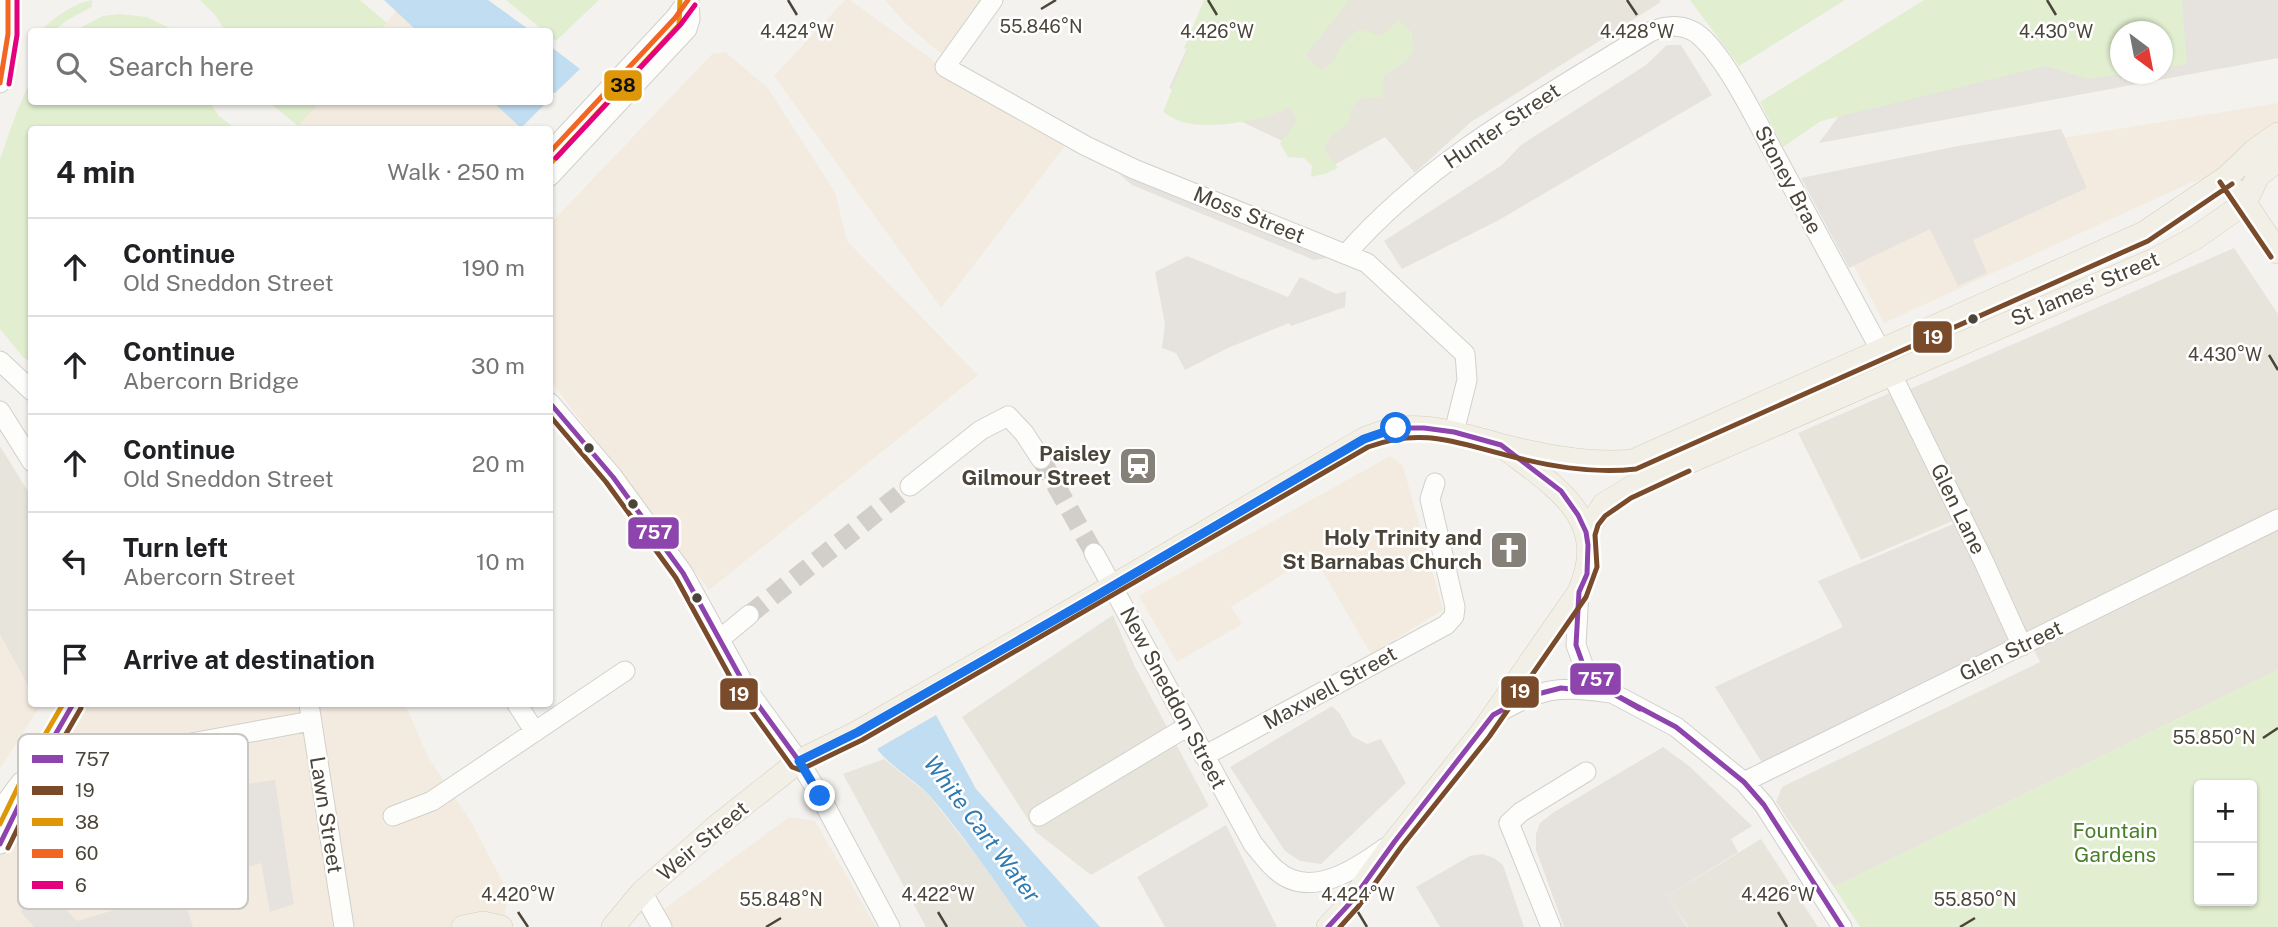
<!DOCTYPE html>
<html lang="en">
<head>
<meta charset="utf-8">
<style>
	:root { --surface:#fff; --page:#f2f2f2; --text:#202124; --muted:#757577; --line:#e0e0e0 }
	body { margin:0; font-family:"Public Sans",sans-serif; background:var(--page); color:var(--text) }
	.controls { position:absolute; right:21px; bottom:21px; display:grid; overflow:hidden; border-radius:7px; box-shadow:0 2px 5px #0004 }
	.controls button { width:63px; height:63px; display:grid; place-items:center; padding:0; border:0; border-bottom:2px solid var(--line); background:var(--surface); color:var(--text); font:35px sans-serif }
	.compass { position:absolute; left:2110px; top:21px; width:63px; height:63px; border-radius:50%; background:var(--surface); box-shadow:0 2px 5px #0004; rotate:148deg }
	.stop { position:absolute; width:21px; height:21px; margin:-16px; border:5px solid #1a73e8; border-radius:50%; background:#fff }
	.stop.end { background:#1a73e8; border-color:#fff; box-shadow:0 2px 7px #0008 }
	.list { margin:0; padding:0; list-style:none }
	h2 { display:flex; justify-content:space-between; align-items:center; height:91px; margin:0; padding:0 28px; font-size:30px }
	h2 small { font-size:23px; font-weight:400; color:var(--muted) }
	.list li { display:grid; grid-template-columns:46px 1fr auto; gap:21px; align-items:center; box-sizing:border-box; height:98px; padding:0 28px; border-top:2px solid var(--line) }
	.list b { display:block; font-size:26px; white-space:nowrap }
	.list p { margin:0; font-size:23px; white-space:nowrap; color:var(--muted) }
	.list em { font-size:23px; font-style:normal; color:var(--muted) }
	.icon { flex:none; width:38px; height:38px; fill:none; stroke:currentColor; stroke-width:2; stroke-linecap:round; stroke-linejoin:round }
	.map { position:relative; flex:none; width:2278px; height:927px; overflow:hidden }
	.search { position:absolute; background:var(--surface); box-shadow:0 2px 5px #0004; left:28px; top:28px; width:525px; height:77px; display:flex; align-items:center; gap:18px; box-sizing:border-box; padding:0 24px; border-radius:7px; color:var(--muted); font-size:26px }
	.panel { position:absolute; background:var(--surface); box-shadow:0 2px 5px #0004; left:28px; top:126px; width:525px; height:581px; border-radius:7px }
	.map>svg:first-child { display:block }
	.residential { fill:#e7e4dc }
	.commercial { fill:#f3ebdf }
	.industrial { fill:#e6e2de; fill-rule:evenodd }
	.green { fill:#e1eecf; fill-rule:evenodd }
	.parking { fill:#e6e3df }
	.water { fill:#c0ddf1 }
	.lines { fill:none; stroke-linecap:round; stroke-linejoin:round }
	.minor-tunnel { stroke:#d2cfca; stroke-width:19; stroke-dasharray:19 10; stroke-linecap:butt }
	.minor-casing { stroke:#d2d0cb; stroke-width:21 }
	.major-casing { stroke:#d6cebb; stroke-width:24 }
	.minor { stroke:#fdfdfc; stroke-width:19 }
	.major { stroke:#f2efe6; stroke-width:23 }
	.bus-1-casing { stroke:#fff; stroke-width:10 }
	.bus-2-casing { stroke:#fff; stroke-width:10 }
	.bus-3-casing { stroke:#fff; stroke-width:10 }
	.bus-4-casing { stroke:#fff; stroke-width:10 }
	.bus-5-casing { stroke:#fff; stroke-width:10 }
	.bus-1 { stroke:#8e44ad; stroke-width:5 }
	.bus-2 { stroke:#7a4b2a; stroke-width:5 }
	.bus-3 { stroke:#dd9709; stroke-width:5 }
	.bus-4 { stroke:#f26522; stroke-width:5 }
	.bus-5 { stroke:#e5007d; stroke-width:5 }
	.route { stroke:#1a73e8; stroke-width:9 }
	.ticks { fill:none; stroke:#4b4439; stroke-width:2.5 }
	.bus-dot { fill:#4b4439; stroke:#fff; stroke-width:2.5 }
	.labels { text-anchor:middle; stroke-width:5; stroke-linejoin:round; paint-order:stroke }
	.street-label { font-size:21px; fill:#4b4439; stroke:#fff }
	.poi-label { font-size:21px; font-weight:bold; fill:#4b4439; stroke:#fff; text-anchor:end }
	.park-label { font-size:21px; fill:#4a7f2a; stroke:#fff }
	.water-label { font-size:23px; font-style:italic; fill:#2e7ab2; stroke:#fff }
	.key { fill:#fff; stroke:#c9c7c4; stroke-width:2 }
	.key-label { font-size:19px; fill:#4b4439 }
	.ticks-label { font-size:18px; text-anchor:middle; fill:#4b4439; stroke:#fff; stroke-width:5; stroke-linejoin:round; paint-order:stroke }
	.line-badge { stroke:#fff; stroke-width:2.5 }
	.badge-label { font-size:19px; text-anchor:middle; font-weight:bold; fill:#fff }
	.pale-badge-label { font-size:19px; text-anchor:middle; font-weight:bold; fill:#111 }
</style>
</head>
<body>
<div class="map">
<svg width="2278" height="927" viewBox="0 0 2278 927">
	<rect width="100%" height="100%" fill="#f4f2ee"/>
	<path class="residential" d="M1209,0H1659L1661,2L1471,122L1415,173L1385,137L1334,165L1169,88Z
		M2234,248L2278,314V670L1834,887L1776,802L1782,787L2040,662L1908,390Z
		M1894,391L1957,519L1861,560L1798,433Z
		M0,446L31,496V691L0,635Z
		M1113,615L1134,665L1209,806L1091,875L1036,832L962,717Z
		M884,759L928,794L979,859L1027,927H926L843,774Z
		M1761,839L1818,927H1688L1667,896Z"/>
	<path class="commercial" d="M845,0H850L977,92L1065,146L941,308L774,76Z
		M885,0H985L953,64L906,24Z
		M396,11L417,31L379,32Z
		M725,52L767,87L835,192L847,241L978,375L709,590L550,380V224L712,54Z
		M320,102H493L521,128L519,130H300L298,126Z
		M2278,103V129L2216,175L2190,183L1884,323L1812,186L2056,139Z
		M1390,456L1403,466L1443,610L1371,654L1313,555L1231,607L1242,624L1177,662L1139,596Z
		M0,635L31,691L32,704H39L40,706L0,769Z
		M73,704H405L428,757L470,820L509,894L502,927H0V844Z
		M789,817L815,821L876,927H672L663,910Z"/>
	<path class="industrial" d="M2077,0H2278V58L1819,143L1849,102ZM2120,32H2162V74H2120Z
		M1657,880L1687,927H1584Z"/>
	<path class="green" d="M92,0V7L67,20L54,31H40C56,17 71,4 92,0Z
		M200,0H360L387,23L379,31H225L216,16Z
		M506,0H599L556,41L550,36V32L544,31Z
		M1204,0H1349L1306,55L1313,65L1323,70C1342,57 1338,40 1361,29L1381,36L1398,21L1412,32L1413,52L1402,64L1384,75L1382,98L1368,97L1357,100L1351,110L1348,124L1331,135L1324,149L1338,168L1325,174L1311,177L1312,166L1304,158L1288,157L1280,143L1298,120L1289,107C1264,121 1210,130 1182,122C1175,120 1168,115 1163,112L1188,50L1184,48Z
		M1690,0H1845L1739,66Z
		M1924,0H2182L2187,64L2163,68L2162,32H2120V74H2124L2088,79L2046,66L1821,121L1783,147L1760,102Z
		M119,14L147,17L175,31H74L103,16Z
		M31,80L32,102H209L219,116L236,129L32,130L31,363L23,357L0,329V159L17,111Z
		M269,102H320L298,126Z
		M2278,670V927H1860L1834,887ZM2199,785H2252V901H2199Z"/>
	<path class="parking" d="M1667,45H1681L1712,95L1499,220L1402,269L1384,241L1502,165L1521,145L1646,65Z
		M2061,129L2087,188L1973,240L1987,273L1958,286L1930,229L1849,268L1801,178L1958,146Z
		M1119,174L1327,258L1314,260L1132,185Z
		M1187,256L1288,297L1300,277L1336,294L1346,291L1345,307L1291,326L1289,323L1228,348L1185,370L1176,353L1162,348L1165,324L1155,272Z
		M1958,522L2013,644L1764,766L1715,687L1843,627L1818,581Z
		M1332,706L1340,714L1352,736L1367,744L1381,739L1406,783L1321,864L1300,861L1285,851L1230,767Z
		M1663,747L1689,766L1752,826L1731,839L1738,852L1667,896L1657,881L1584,927H1564L1536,850V834L1540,823L1554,812Z
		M275,780L294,904L270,912L261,863L161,894L154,851L227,838L218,788Z
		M1226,825L1277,927H1165L1137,877Z
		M1482,854L1494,858L1503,865L1524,927H1440L1416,887L1470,856Z
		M36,888L46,889L77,921L181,890L193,927H34L21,912Z"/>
	<path class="water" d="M384,0H488L531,31H417Z
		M550,46L580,69L555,93L550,92Z
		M493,102H544L545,104L521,128Z
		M936,715L976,789L1100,927H1027C996,883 965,837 930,796C914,779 892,768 877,749Z"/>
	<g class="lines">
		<path class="minor-tunnel" d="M1041,459L1094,553
			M749,615L910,486"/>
		<defs>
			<path id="minor" d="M993,0L945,67L1086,146L1134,169L1367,263L1465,354L1467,380L1454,432
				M0,83L8,34V0
				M550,152L675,18L688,0
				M550,176L687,29L690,19L689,0
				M1346,254C1429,159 1543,98 1650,32C1666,25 1685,23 1700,36C1726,58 1757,122 1774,153C1810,219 1845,285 1881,351
				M0,361L32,391
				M1891,373L1984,562L2022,646
				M550,403L613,477L683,573L748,691L799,761L820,796L890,927
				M0,411L32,462
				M910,486L981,430L1008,416L1024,433L1041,459
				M1094,553L1253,844C1260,852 1267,862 1275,869C1309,901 1356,869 1385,848
				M1579,592L1576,645L1585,670L1612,693L1676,727L1744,782L1764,805L1842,927
				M720,639L749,615
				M309,704L344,927
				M517,704L535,732
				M1496,714C1541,688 1559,685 1610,693
				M44,754L68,761H94L311,721
				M1204,756L1446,625L1454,616L1455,607L1430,499L1435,483
				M1744,782L2278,519
				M0,810L21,782
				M393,816L432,801L625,671
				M1039,816L1188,726
				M0,844L44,754L73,704
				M642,892L662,927
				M1551,927L1509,823L1521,812L1586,772"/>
			<path id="major" d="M2237,191L2278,252
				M2245,203L2258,176L2278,160
				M1586,532L1604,504L1636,485L2154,260L2195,238L2245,203
				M463,927L483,923L501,927
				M613,927L642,892L717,826L799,761L858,732L1089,600L1364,439C1375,435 1388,429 1400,428C1435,425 1466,436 1500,445C1543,456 1589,465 1633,461L2144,233L2227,177L2254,151L2278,134
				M1328,927L1351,902L1395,841L1482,732L1579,592C1611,519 1557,488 1506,449"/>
		</defs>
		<use href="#minor" class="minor-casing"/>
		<use href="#major" class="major-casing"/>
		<use href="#minor" class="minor"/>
		<use href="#major" class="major"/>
		<defs>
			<path id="bus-1" d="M550,403L613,477L683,573L748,691L799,761
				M799,761L858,732L1364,439L1396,428H1424L1454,432L1501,445L1561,491L1578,515L1586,532L1588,545L1587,574L1579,592L1576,645L1585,670L1612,693L1676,727L1744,782L1764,805L1842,927
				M0,844L44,754L73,704
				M1328,927L1351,902L1395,841L1493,715L1526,697L1561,688L1612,693L1640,709"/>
			<path id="bus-2" d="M2220,182L2271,257
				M550,416L606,482L676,578L740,695L792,767L800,770L862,740L1368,447C1424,426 1459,444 1514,457C1553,467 1595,474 1636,469L2148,241L2232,184
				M8,848L52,758L81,708
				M1340,927L1358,907L1402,846L1489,737L1586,597L1597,567L1595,535L1598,525L1605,516L1631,498L1689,471"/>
			<path id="bus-3" d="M550,164L679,25L680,0
				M0,824L36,750L63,704"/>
			<path id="bus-4" d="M0,83L8,34V0
				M550,152L675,18L688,0"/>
			<path id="bus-5" d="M9,84L17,35V0
				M556,158L681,24L695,5"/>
		</defs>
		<use href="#bus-1" class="bus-1-casing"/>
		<use href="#bus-2" class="bus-2-casing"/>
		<use href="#bus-3" class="bus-3-casing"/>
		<use href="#bus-4" class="bus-4-casing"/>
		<use href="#bus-5" class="bus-5-casing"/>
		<use href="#bus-1" class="bus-1"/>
		<use href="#bus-2" class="bus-2"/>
		<use href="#bus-3" class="bus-3"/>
		<use href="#bus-4" class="bus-4"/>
		<use href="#bus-5" class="bus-5"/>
	</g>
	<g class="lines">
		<path class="route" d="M820,796L799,761L858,732L1089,600L1364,439L1396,428"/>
	</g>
	<path class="ticks" d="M788,0L797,15M1208,0L1217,15M1627,0L1637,15M2047,0L2056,15M1041,9L1056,0M2269,355L2278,370M2263,738L2278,728M518,912L528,927M938,912L947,927M1358,912L1367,927M1778,912L1787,927M766,927L781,918M1960,927L1975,918"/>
	<defs>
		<symbol id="station-square" viewBox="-11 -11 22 22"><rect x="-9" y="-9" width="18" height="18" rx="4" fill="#868178" stroke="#fff"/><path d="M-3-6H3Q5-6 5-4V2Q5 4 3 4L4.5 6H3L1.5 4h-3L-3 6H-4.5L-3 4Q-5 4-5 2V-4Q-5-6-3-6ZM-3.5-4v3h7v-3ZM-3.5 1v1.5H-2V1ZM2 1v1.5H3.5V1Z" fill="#fff"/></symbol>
		<symbol id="church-square" viewBox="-11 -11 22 22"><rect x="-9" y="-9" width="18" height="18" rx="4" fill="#868178" stroke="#fff"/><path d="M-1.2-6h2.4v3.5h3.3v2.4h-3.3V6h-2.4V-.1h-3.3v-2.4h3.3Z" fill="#fff"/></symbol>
	</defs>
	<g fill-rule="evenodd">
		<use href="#station-square" x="1116" y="444" width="44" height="44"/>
		<use href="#church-square" x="1487" y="528" width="44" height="44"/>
	</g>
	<g class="bus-dot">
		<circle cx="1973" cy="319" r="6"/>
		<circle cx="589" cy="448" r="6"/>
		<circle cx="633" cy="504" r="6"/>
		<circle cx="697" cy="598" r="6"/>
	</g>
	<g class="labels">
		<g class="street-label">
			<text transform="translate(1502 126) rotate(-34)" y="7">Hunter Street</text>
			<text transform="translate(1788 180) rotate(62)" y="7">Stoney Brae</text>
			<text transform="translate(1249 215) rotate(22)" y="7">Moss Street</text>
			<text transform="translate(2085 289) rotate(-23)" y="7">St James' Street</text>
			<text transform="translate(1958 509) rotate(64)" y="7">Glen Lane</text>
			<text transform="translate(2011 651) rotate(-26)" y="7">Glen Street</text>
			<text transform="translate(1330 688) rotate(-29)" y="7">Maxwell Street</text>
			<text transform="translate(1173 698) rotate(62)" y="7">New Sneddon Street</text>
			<text transform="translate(326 815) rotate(81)" y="7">Lawn Street</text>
			<text transform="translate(703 841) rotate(-40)" y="7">Weir Street</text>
		</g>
		<g class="poi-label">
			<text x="1111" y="461">Paisley<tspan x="1111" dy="24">Gilmour Street</tspan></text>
			<text x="1482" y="545">Holy Trinity and<tspan x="1482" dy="24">St Barnabas Church</tspan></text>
		</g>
		<g class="park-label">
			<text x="2115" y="838">Fountain<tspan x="2115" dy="24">Gardens</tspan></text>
		</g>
		<g class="water-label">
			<text transform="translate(982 829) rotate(53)" y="8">White Cart Water</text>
		</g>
	</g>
	<rect x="18" y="734" width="230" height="175" rx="10" class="key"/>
	<rect x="32" y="755" width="31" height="8" fill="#8e44ad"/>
	<rect x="32" y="786" width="31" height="9" fill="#7a4b2a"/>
	<rect x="32" y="818" width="31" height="8" fill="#dd9709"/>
	<rect x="32" y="849" width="31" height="9" fill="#f26522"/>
	<rect x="32" y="881" width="31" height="8" fill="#e5007d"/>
	<g class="key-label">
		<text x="75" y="766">757</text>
		<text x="75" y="797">19</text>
		<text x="75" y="829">38</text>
		<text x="75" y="860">60</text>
		<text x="75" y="892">6</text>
	</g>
	<g class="ticks-label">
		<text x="1041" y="33">55.846°N</text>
		<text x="2056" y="38">4.430°W</text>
		<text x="797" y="38">4.424°W</text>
		<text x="1217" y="38">4.426°W</text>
		<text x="1637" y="38">4.428°W</text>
		<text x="2225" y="361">4.430°W</text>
		<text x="2214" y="744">55.850°N</text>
		<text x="518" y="901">4.420°W</text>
		<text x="938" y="901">4.422°W</text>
		<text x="1358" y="901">4.424°W</text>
		<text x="1778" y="901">4.426°W</text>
		<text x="781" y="906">55.848°N</text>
		<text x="1975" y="906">55.850°N</text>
	</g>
	<g class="line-badge">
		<rect x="603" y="69" width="40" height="33" rx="7" fill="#dd9709"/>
		<rect x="1912" y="320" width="41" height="34" rx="7" fill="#7a4b2a"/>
		<rect x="627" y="516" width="53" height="34" rx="7" fill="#8e44ad"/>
		<rect x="1569" y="662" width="53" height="34" rx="7" fill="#8e44ad"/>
		<rect x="1500" y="675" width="40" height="34" rx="7" fill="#7a4b2a"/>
		<rect x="719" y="677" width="40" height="34" rx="7" fill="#7a4b2a"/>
	</g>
	<g class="badge-label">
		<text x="1933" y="344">19</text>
		<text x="654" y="539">757</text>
		<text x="1596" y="686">757</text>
		<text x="1520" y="698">19</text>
		<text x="739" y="701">19</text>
	</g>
	<g class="pale-badge-label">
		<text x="623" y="92">38</text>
	</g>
</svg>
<div class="controls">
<button>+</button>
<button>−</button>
</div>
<svg class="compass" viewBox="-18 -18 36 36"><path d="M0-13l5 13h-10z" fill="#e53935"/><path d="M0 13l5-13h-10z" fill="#757577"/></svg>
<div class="stop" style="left:1396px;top:428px"></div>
<div class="stop end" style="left:820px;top:796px"></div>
<div class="search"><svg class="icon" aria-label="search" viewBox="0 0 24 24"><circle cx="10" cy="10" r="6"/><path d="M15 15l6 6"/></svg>Search here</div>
<section class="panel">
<h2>4 min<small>Walk · 250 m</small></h2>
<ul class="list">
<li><svg class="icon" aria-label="ahead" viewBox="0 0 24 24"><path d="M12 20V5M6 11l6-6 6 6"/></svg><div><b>Continue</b><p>Old Sneddon Street</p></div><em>190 m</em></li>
<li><svg class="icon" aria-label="ahead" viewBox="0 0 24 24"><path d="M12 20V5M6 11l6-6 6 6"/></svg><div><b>Continue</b><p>Abercorn Bridge</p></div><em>30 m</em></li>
<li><svg class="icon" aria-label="ahead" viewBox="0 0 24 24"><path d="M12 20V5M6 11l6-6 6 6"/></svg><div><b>Continue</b><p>Old Sneddon Street</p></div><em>20 m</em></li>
<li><svg class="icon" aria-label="left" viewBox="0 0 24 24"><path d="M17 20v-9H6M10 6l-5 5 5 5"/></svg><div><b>Turn left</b><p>Abercorn Street</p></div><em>10 m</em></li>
<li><svg class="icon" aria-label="arrive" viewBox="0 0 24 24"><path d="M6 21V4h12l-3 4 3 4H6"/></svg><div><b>Arrive at destination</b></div></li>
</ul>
</section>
</div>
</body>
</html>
